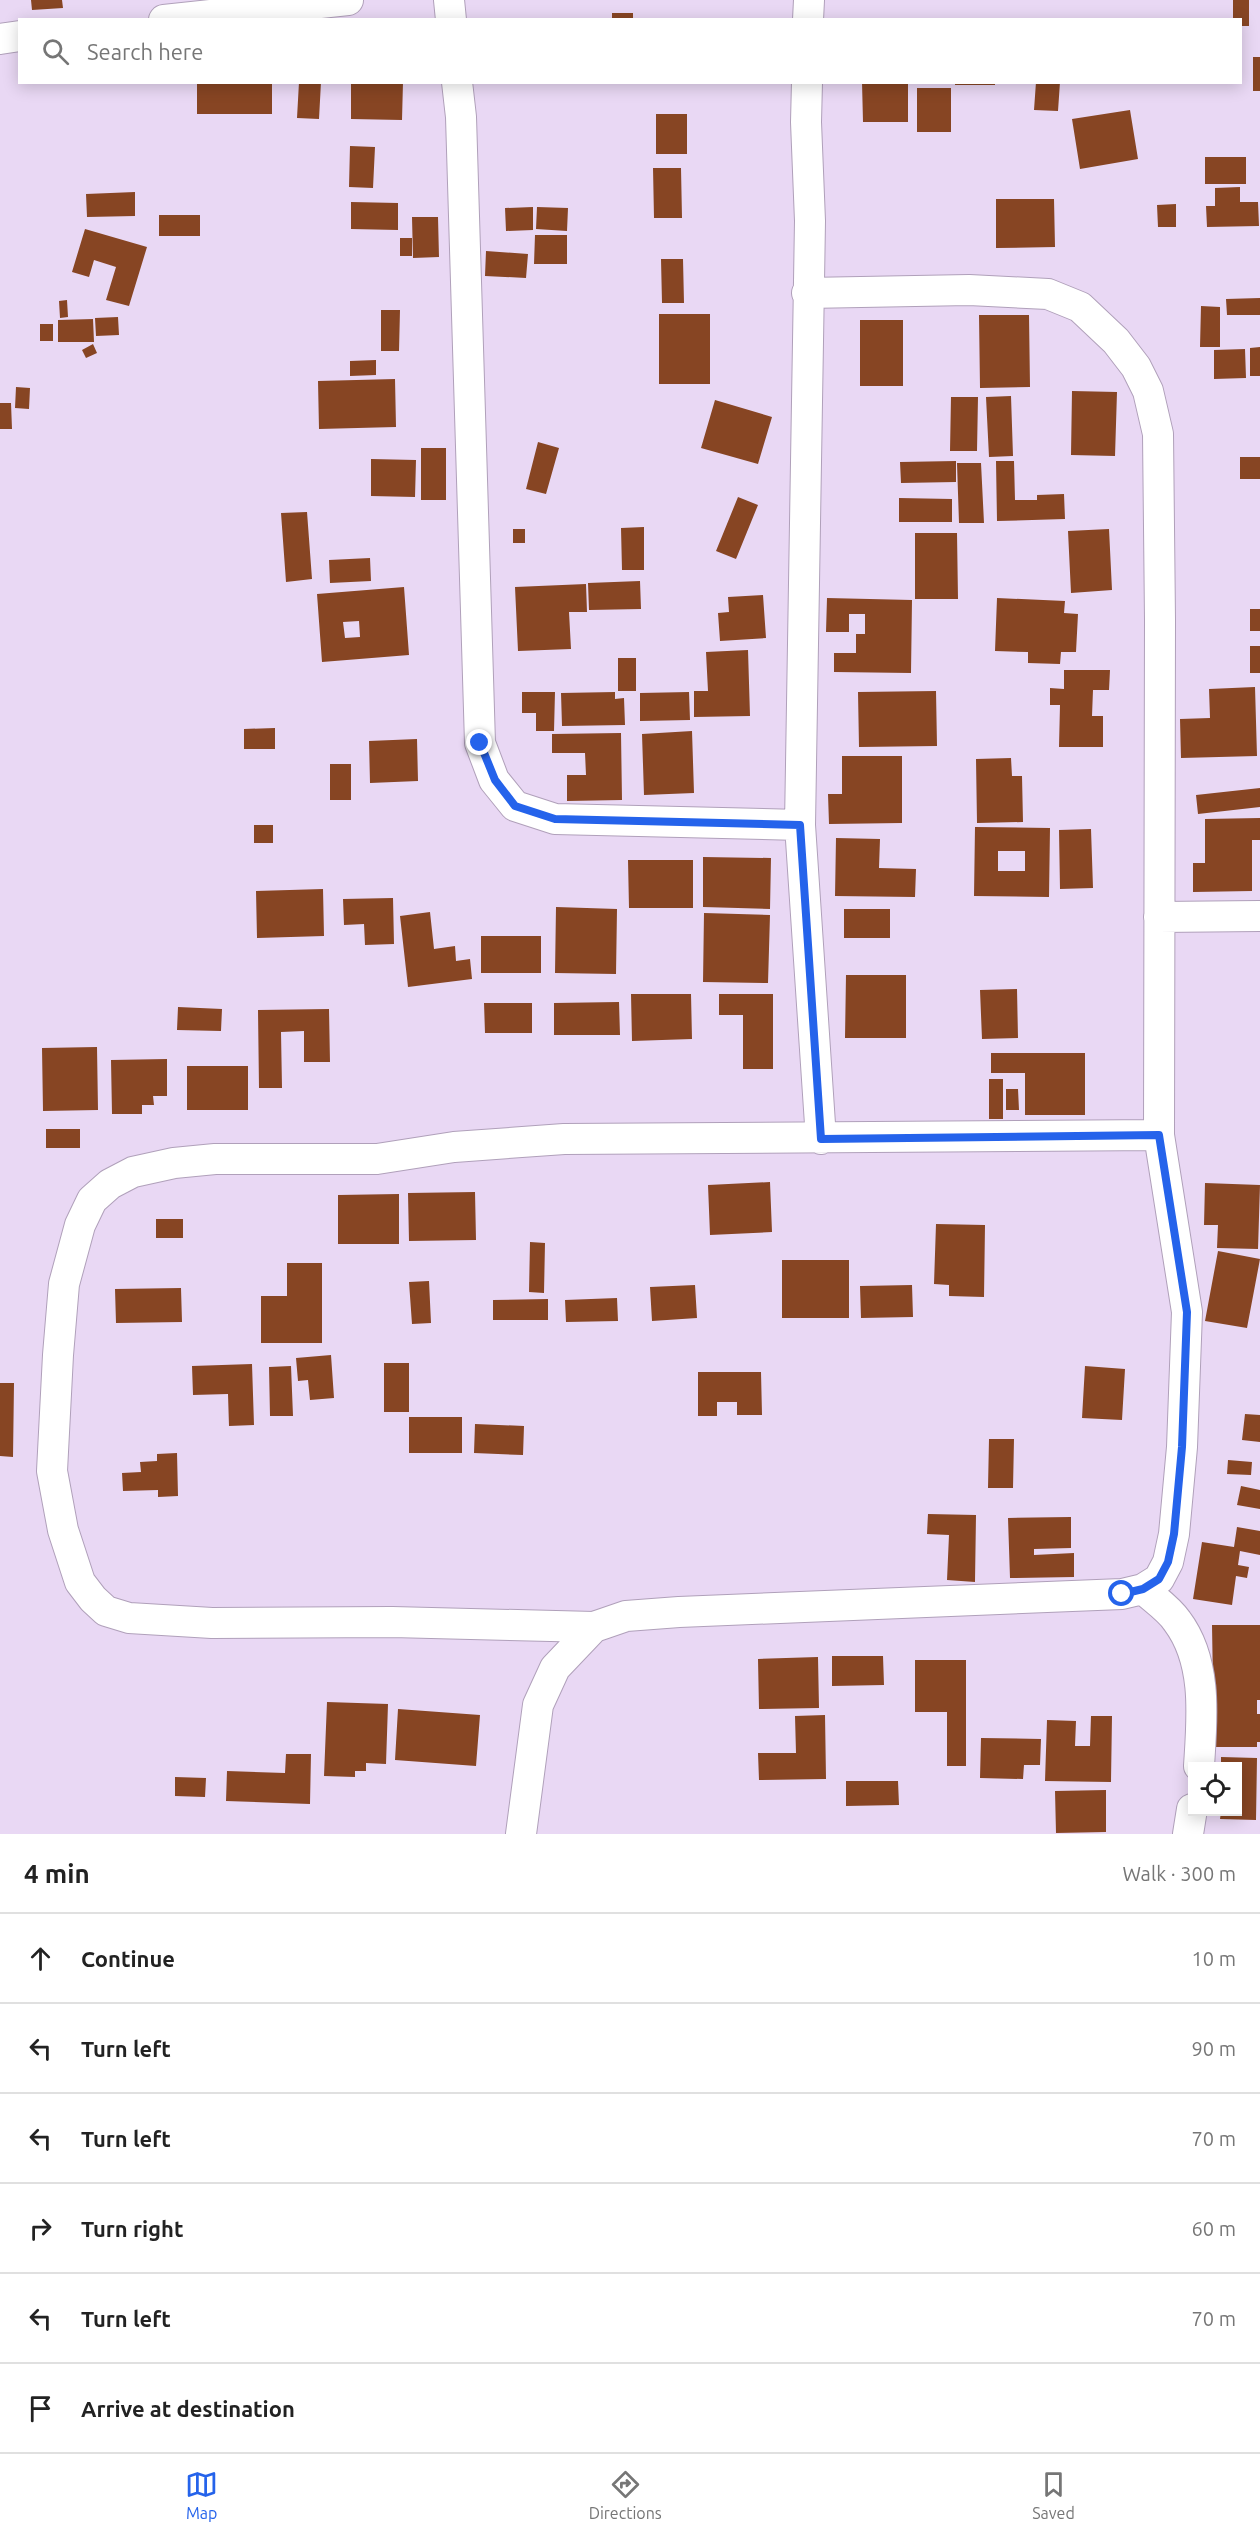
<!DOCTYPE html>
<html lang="en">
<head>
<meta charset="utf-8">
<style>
	:root { --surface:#fff; --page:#f2f2f2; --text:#222; --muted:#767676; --line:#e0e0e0; --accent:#2563eb }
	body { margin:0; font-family:Ubuntu,sans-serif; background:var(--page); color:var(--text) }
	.controls { position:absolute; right:18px; bottom:18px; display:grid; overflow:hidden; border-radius:0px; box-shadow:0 3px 15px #0003 }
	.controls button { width:54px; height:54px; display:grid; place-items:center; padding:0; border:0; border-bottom:2px solid var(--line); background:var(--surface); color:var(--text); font:30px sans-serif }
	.stop { position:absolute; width:18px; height:18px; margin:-14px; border:4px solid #2563eb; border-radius:50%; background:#fff }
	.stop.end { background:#2563eb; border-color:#fff; box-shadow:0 2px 6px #0008 }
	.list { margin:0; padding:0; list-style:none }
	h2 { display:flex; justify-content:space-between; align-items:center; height:78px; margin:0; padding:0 24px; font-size:26px }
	h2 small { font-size:20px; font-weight:400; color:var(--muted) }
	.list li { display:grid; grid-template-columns:39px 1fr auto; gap:18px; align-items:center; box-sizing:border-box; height:90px; padding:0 24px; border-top:2px solid var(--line) }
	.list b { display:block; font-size:22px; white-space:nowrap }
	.list em { font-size:20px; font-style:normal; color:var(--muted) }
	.icon { flex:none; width:33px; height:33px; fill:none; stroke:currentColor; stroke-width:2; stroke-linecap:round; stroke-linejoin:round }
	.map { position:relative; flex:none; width:1260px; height:1834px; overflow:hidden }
	.search { position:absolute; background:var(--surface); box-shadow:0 3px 15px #0003; left:18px; right:18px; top:18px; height:66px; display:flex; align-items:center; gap:15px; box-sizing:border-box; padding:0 21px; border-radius:0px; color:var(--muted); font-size:22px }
	.sheet { height:618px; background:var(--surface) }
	nav { display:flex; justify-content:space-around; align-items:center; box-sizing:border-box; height:84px; border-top:2px solid var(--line); background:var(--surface); font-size:16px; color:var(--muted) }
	nav a { display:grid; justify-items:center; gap:3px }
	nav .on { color:var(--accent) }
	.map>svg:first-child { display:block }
	.building { fill:#874523; fill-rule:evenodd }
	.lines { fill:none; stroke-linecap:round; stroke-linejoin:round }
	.minor-casing { stroke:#b0a0ba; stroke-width:32 }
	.minor { stroke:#fff; stroke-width:30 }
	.route { stroke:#2563eb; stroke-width:8 }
</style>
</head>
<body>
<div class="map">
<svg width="1260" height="1834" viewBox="0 0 1260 1834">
	<rect width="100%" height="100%" fill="#e9d8f4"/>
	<path class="building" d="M31,0H62L63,8L32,10Z
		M1233,0H1249V26H1240V20H1233Z
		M612,13H633V20H612Z
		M1253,57H1260V91H1253Z
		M197,82H272V114H197Z
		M299,82H321L319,119L297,118Z
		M351,82H403L402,120L351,119Z
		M862,82H908V122H863Z
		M955,82H995V85H955Z
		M1036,82H1060L1058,111L1034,110Z
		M917,88H951V132H917Z
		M1130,110L1138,159L1080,169L1072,119Z
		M656,114H687V154H656Z
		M350,146L375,147L373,188L349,187Z
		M1205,157H1246V184H1205Z
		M653,168H681L682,218H654Z
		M1240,187V202H1258L1259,226L1207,227L1206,206H1215V188Z
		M135,192V216L87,217L86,194Z
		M996,199H1054L1055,247L996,248Z
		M351,202L398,203V230L351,229Z
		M1176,204V227H1158L1157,205Z
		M533,207V230L506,231L505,208Z
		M537,207L568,208L567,231L536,229Z
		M159,215H200V236H159Z
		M412,217H438L439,257L413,258Z
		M85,229L147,247L129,306L106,300L116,267L94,260L89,277L72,272Z
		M535,235H567V264H534Z
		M400,238H412V256H400Z
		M486,251L528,254L526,278L485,276Z
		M661,259H683L684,303H662Z
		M1260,298V315H1227L1226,299Z
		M67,300L68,317L60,318L59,301Z
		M1201,306L1220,307V347H1200Z
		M381,310H400L399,351H381Z
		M659,314H710V384H659Z
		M979,315H1029L1030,387L980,388Z
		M118,317L119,335L96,336L95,318Z
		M93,319L94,342H58V320Z
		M860,320H903V386H860Z
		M40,324H53V341H40Z
		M93,344L97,353L86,358L82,350Z
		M1260,347V376H1250V348Z
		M1245,349L1246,378L1214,379V350Z
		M376,360V375L350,376V361Z
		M395,379L396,427L319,429L318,381Z
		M16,387L30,388L29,409L15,408Z
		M1072,391L1117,392L1115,456L1071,455Z
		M1011,396L1013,456L989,457L986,397Z
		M951,397H978L977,451H950Z
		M715,400L772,417L758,464L701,448Z
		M0,403H11L12,429H0Z
		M538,442L559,448L546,494L526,489Z
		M421,448H446V500H421Z
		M1240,457H1260V479H1240Z
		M371,459L416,460L415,497L371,496Z
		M956,461V482L901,483L900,462Z
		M996,461H1014L1015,500H1037V495L1064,494L1065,519L997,521Z
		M957,463H981L984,523H959Z
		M738,497L758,505L736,559L716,551Z
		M899,498L952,499V522H899Z
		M307,512L312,579L286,582L281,513Z
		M644,527V570H622L621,528Z
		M513,529H525V543H513Z
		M1109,529L1112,590L1071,593L1068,531Z
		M915,533H957L958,599H915Z
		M370,558L371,581L330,583L329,560Z
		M640,581L641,609L589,610L588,583Z
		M586,584L587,612H569L571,649L518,651L515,587Z
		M404,587L409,655L322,662L317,594ZM359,621L360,637L345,638L343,622Z
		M763,595L766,638L720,641L718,613L729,612L728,597Z
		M827,598L912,600L911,673L834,672V653H856V634H865V614H849V632H826Z
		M997,598L1065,601L1064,613L1078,614L1076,652H1061L1060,664L1028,663V652L995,651Z
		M1250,609H1260V631H1250Z
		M1250,646H1260V673H1250Z
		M748,650L750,716L694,717V691H708L706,652Z
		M618,658H636V691H618Z
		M1064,670H1110L1109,690H1093L1092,716H1103V747H1059L1060,705H1050V688L1064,689Z
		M1255,687L1257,756L1181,758L1180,719L1210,718L1209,689Z
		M936,691L937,746L859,747L858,692Z
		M522,692H555L554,731H536V713H522Z
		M615,692V699L624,698L625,725L562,726L561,693Z
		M689,692L690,720L640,721V693Z
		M275,728V749H244V729Z
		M692,731L694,793L644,795L642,734Z
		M621,733L622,800L567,801V775H586L585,753H552V734Z
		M417,739L418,781L370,783L369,741Z
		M842,756H902V823L829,824L828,794H842Z
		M1011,758L1012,776H1022L1023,822L977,823L976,759Z
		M330,764H351V800H330Z
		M1260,788V807L1198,814L1196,795Z
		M1260,818V840H1252V891L1193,892V863H1205V819Z
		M254,825H273V843H254Z
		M975,827L1050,828L1049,897L974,896ZM998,851H1025V871H998Z
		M1091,829L1093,888L1060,889L1059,830Z
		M836,838L880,839L879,868L916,869L915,897L835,896Z
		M703,857L771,858L770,909L703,907Z
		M628,860H693V908H629Z
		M323,889L324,936L257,938L256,891Z
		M393,898L394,944L365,945L364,924L344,925L343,899Z
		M556,907L617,909L616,974L555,973Z
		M844,909H890V938H844Z
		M430,912L434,949L455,946L456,961L470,959L472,979L408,987L400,916Z
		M704,913L770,915L768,983L703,982Z
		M481,936H541V973H481Z
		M846,975H906V1038H845Z
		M1017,989L1018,1038L982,1039L980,990Z
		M631,994H691L692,1039L632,1041Z
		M719,994H773V1069H743V1015H719Z
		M619,1002L620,1035H554V1003Z
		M484,1003H532V1033H485Z
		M178,1007L222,1009L221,1031L177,1030Z
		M329,1009L330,1062H304V1031L281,1032L282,1088H259L258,1010Z
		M97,1047L98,1110L43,1111L42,1048Z
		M991,1053H1085V1115H1025V1073H991Z
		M167,1059V1096H153L154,1105H142V1114H112L111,1060Z
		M187,1066H248V1110H187Z
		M989,1079H1003V1119H989Z
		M1006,1089H1018L1019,1110H1006Z
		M46,1129H80V1148H46Z
		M770,1182L772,1232L710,1235L708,1185Z
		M1205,1183L1260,1185L1258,1249L1217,1248L1218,1225H1204Z
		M475,1192L476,1240L409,1241L408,1193Z
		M399,1194V1244H338V1195Z
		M156,1219H183V1238H156Z
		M936,1224L985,1225L984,1297L949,1296V1285L934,1284Z
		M530,1242L545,1243L544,1293L529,1292Z
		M1218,1251L1260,1259L1247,1328L1205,1321Z
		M782,1260H849V1318H782Z
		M287,1263H322V1343H261V1296H287Z
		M429,1281L431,1323L412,1324L409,1282Z
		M695,1285L697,1318L652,1321L650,1287Z
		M912,1285L913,1317L861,1318L860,1286Z
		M181,1288L182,1322L116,1323L115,1289Z
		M617,1298L618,1321L566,1322L565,1300Z
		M548,1299V1320H493V1300Z
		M331,1355L334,1398L310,1400L308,1380L298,1381L296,1358Z
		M384,1363H409V1412H384Z
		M252,1364L254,1425L229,1426L228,1394L193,1395L192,1366Z
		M291,1366L293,1416H270L269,1367Z
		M1085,1366L1125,1369L1122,1420L1082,1418Z
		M698,1372H761L762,1415H737V1402H717V1416H698Z
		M0,1383H14L13,1457L0,1456Z
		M1245,1414L1260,1415V1442L1242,1440Z
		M409,1417H462V1453H409Z
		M475,1424L524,1426L523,1455L474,1453Z
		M989,1439H1014L1013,1488H988Z
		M177,1453L178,1496L158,1497V1490L123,1491L122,1473L141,1472L140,1462L157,1461V1454Z
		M1228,1460L1252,1462L1251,1475L1227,1474Z
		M1241,1486L1260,1490V1509L1237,1505Z
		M928,1514L976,1515L975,1582L947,1580L949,1535L927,1534Z
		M1071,1517V1548L1034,1549V1555L1074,1553V1577L1010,1578L1008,1518Z
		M1237,1527L1260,1531V1555L1240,1551L1238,1565L1249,1567L1247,1578L1236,1576L1232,1605L1193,1599L1202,1542L1234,1547Z
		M1212,1625H1260V1700H1257V1714H1260V1742H1257V1747H1206L1213,1685Z
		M832,1656H883L884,1685L832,1686Z
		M818,1657L819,1708L759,1709L758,1659Z
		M915,1660H966V1766H947V1712H915Z
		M327,1702L388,1704L386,1764L366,1763V1771H355V1777L324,1776Z
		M398,1709L480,1715L476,1766L395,1760Z
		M825,1715L826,1779L759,1780L758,1753H796L795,1716Z
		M1091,1716H1112L1111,1782L1045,1781L1047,1720L1076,1721L1075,1746H1090Z
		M981,1738L1041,1739L1040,1765H1024L1023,1779L980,1778Z
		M286,1754H311L310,1804L226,1801L227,1771L285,1773Z
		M1221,1757L1257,1758L1256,1820L1220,1819L1221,1812H1238V1766H1221Z
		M175,1777L206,1778L205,1797L175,1796Z
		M846,1781H898L899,1805L846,1806Z
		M1106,1790V1832L1056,1833L1055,1791Z"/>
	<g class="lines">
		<defs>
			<path id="minor" d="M449,0L451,20
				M164,20L348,0
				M808,20L809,0
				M0,39L20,36
				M457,82L461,117L480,743L494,780L515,806L555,819L800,825
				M807,82L806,122L810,221L800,825L821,1139
				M1159,917L1260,916
				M1143,1589C1154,1599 1169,1609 1177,1621C1208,1662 1202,1719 1199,1766
				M594,1627L392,1622L212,1623L129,1618L106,1611L93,1599L80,1582L63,1530L52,1471L58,1355L64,1284L80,1225L92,1200L110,1184L133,1172L174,1163L215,1159H377L454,1147L564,1139L1159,1135
				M521,1834L538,1705L555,1668L594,1627L626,1616L679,1612L1122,1594L1143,1589L1159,1579L1168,1562L1174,1534L1182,1447L1187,1312L1159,1135L1160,620L1158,434L1148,391L1136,367L1116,341L1080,307L1048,294L969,290L807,293
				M1188,1834L1192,1809"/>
		</defs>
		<use href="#minor" class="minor-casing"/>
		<use href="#minor" class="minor"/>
	</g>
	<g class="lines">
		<path class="route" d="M480,743L495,780L515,806L555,819L800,825L821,1139L1159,1135L1187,1312L1182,1447L1174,1534L1168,1562L1159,1579L1143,1589L1122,1594"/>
	</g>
</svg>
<div class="controls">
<button><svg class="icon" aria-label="locate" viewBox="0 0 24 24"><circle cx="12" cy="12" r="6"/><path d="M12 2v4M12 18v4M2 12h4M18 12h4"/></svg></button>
</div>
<div class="stop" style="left:1122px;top:1594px"></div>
<div class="stop end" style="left:480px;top:743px"></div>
<div class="search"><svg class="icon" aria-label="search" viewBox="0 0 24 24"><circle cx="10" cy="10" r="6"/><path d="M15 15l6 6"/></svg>Search here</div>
</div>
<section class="sheet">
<h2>4 min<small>Walk · 300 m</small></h2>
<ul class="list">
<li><svg class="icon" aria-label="ahead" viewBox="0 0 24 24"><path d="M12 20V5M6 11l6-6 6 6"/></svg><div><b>Continue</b></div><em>10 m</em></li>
<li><svg class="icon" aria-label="left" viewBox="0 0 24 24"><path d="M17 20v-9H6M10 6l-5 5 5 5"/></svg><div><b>Turn left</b></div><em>90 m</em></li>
<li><svg class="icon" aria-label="left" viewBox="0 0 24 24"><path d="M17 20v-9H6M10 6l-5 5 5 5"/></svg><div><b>Turn left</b></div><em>70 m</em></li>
<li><svg class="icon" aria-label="right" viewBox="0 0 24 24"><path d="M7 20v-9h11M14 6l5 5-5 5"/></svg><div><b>Turn right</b></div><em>60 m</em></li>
<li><svg class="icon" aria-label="left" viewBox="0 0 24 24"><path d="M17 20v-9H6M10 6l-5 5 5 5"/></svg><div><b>Turn left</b></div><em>70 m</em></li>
<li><svg class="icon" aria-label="arrive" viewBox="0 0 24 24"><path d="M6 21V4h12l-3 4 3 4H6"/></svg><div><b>Arrive at destination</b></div></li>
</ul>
</section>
<nav>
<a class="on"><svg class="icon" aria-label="map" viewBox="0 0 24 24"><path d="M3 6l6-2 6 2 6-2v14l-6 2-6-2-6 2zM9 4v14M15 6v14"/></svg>Map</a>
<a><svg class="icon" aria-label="directions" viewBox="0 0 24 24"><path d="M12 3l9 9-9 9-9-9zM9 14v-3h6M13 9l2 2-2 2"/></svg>Directions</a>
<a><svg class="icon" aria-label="saved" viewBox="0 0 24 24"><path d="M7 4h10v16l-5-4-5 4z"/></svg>Saved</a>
</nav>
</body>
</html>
